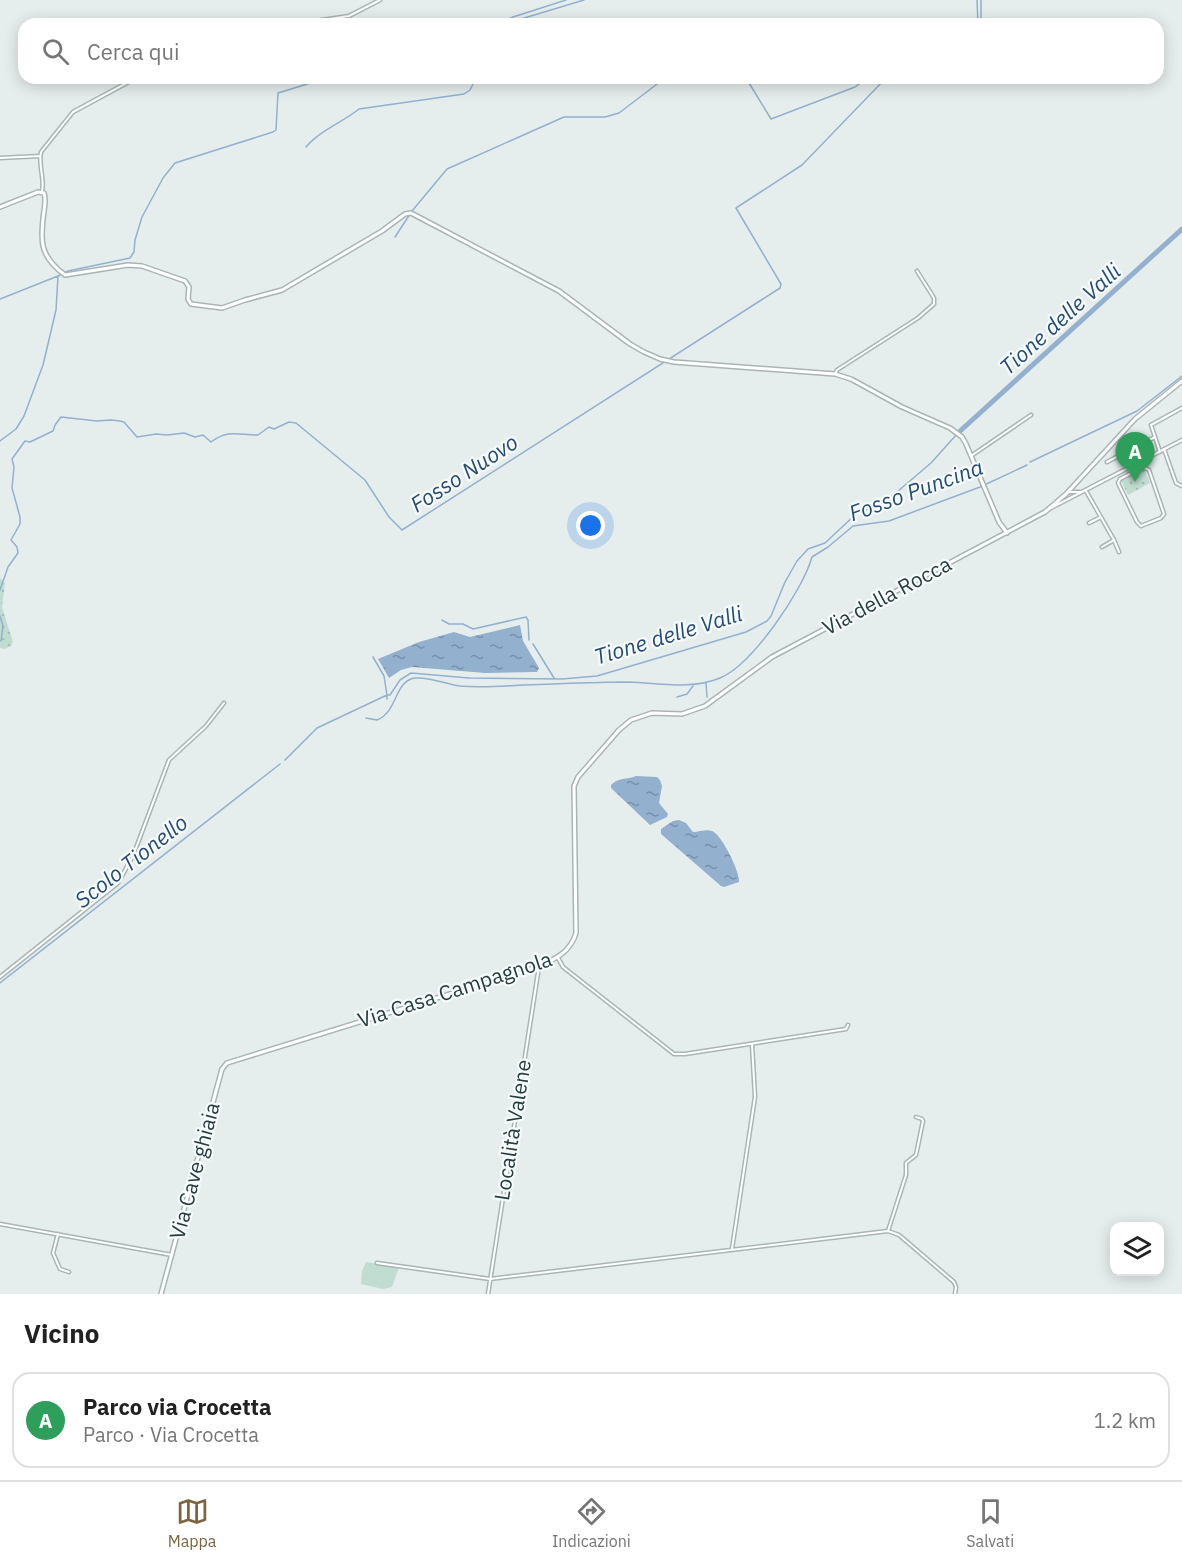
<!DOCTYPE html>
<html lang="it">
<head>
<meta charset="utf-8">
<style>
	:root { --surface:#fff; --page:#f2f2f2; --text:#222; --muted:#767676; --line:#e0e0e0; --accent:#7b6442 }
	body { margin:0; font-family:"IBM Plex Sans",sans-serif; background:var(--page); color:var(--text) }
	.controls { position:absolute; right:18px; bottom:18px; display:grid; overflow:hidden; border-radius:12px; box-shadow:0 3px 15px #0003 }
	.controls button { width:54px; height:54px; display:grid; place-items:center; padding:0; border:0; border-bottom:2px solid var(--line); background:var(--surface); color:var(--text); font:30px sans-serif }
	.you { position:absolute; left:591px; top:526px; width:21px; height:21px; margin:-15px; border:4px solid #fff; border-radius:50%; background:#1a73e8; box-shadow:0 0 0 9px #1a73e833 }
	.badge { display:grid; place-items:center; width:39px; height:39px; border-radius:50%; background:var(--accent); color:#fff; font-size:20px; font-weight:700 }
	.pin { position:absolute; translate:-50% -50px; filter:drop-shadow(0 2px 3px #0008) }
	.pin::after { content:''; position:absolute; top:32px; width:21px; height:18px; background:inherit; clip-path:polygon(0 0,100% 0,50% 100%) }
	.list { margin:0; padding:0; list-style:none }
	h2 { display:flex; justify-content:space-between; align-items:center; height:78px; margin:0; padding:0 24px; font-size:26px }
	h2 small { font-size:20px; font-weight:400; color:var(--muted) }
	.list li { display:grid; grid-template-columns:39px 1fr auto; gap:18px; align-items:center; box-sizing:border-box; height:96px; margin:0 12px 12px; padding:0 12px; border:2px solid var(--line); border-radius:18px }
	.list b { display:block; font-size:22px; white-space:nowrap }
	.list p { margin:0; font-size:20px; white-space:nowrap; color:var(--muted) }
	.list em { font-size:20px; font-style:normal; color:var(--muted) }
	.icon { flex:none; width:33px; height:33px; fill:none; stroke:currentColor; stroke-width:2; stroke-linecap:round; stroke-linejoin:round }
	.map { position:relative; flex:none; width:1182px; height:1294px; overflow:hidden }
	.search { position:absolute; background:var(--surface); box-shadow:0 3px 15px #0003; left:18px; right:18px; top:18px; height:66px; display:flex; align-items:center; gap:15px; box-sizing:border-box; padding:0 21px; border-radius:18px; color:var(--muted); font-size:22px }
	.sheet { height:186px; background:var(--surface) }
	nav { display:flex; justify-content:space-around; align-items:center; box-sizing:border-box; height:84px; border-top:2px solid var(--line); background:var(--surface); font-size:16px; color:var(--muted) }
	nav a { display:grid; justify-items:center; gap:3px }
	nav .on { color:var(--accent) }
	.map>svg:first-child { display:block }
	.grass { fill:#c1ddd2 }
	.park { fill:url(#park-dots) }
	.water { fill:url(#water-ripples) }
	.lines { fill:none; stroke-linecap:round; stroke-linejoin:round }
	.stream { stroke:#93b0ce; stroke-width:1.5 }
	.river { stroke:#93b0ce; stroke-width:5 }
	.minor-casing { stroke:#a9b5b5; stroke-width:5 }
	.tertiary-casing { stroke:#a9b5b5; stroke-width:6 }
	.minor { stroke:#fff; stroke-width:2 }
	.tertiary { stroke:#fff; stroke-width:3 }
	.labels { text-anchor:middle; stroke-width:4.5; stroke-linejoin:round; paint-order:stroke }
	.street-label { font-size:21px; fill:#263d3f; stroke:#f7fafa }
	.water-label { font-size:22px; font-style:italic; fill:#244c77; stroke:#f7fafa }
</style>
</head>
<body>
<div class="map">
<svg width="1182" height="1294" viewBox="0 0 1182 1294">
	<defs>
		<pattern id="park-dots" width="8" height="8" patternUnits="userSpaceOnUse" patternTransform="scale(1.5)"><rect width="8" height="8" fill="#c1ddd2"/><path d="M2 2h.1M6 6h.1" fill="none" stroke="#a6bfb5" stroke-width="1.8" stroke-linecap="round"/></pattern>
		<pattern id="water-ripples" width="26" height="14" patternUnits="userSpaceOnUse" patternTransform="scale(1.5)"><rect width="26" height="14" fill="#93b0ce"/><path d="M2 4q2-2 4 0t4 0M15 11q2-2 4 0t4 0" fill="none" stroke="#7890a9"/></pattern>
	</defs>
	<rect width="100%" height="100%" fill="#e6eeed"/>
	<path class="grass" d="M366,1262L399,1267L392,1287L383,1289L361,1284L362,1271Z"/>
	<path class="park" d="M1144,469L1150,483L1128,495L1121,481Z
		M0,578L5,583L2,607L13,642L11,646L5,649L0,648Z"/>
	<path class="water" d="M520,625L523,641L539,668L537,672L485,673L412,667L401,670L389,678L378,659L419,642L454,632L470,637Z
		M636,776L657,777L660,780L662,786L659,803L668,814L667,817L650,825L611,788V785C619,777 626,780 636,776Z
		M679,820L686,823L693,832C699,832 706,829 712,831C722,835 740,872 739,882L724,887L721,886L661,834V829L673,821Z"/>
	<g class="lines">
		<path class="stream" d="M977,0L978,24
			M981,0V24
			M496,24L511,22L584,0
			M507,24V20L513,17L566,0
			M746,78L771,119L855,87L862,82L872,78
			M306,147C319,131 343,122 359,109L464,94L470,90L476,78
			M395,237L412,211L447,169L564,117H605L619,113L665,78
			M0,299L58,276
			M0,441L16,429L24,416L43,365L56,310L58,276L68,271L130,258L134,252L135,240L142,217L163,178L175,163L273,132L276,130L278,93L327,78
			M1030,462L1137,411L1182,376
			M0,590L8,567L18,553L17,547L11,540L20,524V517L12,488L14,467L12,459L25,441L30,442L53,431L55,425L61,417L97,421L111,420L120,421L124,422L137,437L156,434L167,435L184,433L195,437L203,435L211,442C229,429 238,435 258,435L269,427L274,429L289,422L296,423L365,480L389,517L402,530L780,288L781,284L736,208L802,165L886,78
			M0,616L3,626L1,641
			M442,620L449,624H463L473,629L526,617L528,620L529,640
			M533,644L554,678
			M706,683L707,697
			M677,697L687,694L693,686
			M387,699V695H390L400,680L411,673L469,678L562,679L597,676L746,632L767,621L771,616L785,582L797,561L808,549L825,543L856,514L884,503L931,463L957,434
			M366,718L377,720C398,712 394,681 415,678C431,677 445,684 460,686C482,688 503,686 524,685C559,684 594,682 629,682C660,683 691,690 720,678C752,665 803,590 812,557L828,547L853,526L889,521L980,487L1027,465
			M285,760L317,728L387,695L384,676L373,657
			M0,983L280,764"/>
		<path class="river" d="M959,432L1182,229"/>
		<defs>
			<path id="minor" d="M295,24L349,16L380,0
				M0,158L40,156
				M42,191C45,178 38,166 41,152L73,112L136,78
				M835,374L837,370L918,318L934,304V298L917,271
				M1164,449L1176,483L1182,486
				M1160,452L1151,425L1182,408
				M971,456L1031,415
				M1107,462L1155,437
				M1143,467L1149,470L1164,514L1161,518L1141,526L1137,522L1118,483L1120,479Z
				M1086,491L1114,540L1102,547
				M1069,492H1082
				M1049,509L1182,440
				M1089,523L1101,517
				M1114,540L1119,552
				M558,958L563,967L674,1054H685L846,1029L848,1025
				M0,977L118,883L133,856L169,760L206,726L224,703
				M0,1224L172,1255
				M888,1231L906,1175V1163L916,1155L923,1121L922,1119L916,1117
				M58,1234L53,1253L60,1269L69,1272
				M732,1249L755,1097L752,1044
				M377,1263L490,1279L888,1231L899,1235L954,1282L956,1287L955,1294
				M488,1294L538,973L537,968"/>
			<path id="tertiary" d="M0,207L38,192L44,193C46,199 45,204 44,211C40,240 39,256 65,275L128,265L142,266L185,281L189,287L188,299L191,304L222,308L245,300L282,290L382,231L405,214L411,213L559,291L630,344L644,352L660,359L674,362L835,374L851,379L902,407L950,428L962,437L966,444L999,522L1007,533
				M161,1294L222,1069L227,1063L537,967C555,959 570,953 576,933L574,786L578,777L619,730L631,720L652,713L682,714L705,706L772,657L1045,512L1066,494L1135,419L1182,381"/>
		</defs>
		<use href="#minor" class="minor-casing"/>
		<use href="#tertiary" class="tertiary-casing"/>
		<use href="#minor" class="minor"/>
		<use href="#tertiary" class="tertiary"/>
	</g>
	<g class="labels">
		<g class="street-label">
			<text transform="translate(887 596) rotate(-28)" y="7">Via della Rocca</text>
			<text transform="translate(455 990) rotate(-18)" y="7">Via Casa Campagnola</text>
			<text transform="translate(513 1130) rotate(-81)" y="7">Località Valene</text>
			<text transform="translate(195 1171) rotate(-75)" y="7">Via Cave ghiaia</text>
		</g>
		<g class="water-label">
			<text transform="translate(1060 319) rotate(-42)" y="8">Tione delle Valli</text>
			<text transform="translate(464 473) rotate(-33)" y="8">Fosso Nuovo</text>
			<text transform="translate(916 490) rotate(-20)" y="8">Fosso Puncina</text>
			<text transform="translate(668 635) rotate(-17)" y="8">Tione delle Valli</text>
			<text transform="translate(131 861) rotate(-38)" y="8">Scolo Tionello</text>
		</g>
	</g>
</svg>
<div class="controls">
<button><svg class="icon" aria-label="layers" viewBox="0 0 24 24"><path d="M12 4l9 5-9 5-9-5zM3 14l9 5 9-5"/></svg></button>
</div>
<div class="you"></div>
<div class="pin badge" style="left:1135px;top:482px;background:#2e9e5b">A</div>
<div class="search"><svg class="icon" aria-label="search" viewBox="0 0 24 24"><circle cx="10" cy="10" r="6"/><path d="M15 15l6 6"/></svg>Cerca qui</div>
</div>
<section class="sheet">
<h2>Vicino<small></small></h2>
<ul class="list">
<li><span class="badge" style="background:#2e9e5b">A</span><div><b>Parco via Crocetta</b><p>Parco · Via Crocetta</p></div><em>1.2 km</em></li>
</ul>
</section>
<nav>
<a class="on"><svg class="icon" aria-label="map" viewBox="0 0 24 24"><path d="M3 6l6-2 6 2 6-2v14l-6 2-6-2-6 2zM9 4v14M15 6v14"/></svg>Mappa</a>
<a><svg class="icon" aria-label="directions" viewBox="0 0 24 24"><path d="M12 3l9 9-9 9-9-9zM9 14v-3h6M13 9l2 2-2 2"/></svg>Indicazioni</a>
<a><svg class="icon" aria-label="saved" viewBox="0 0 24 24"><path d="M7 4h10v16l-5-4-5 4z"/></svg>Salvati</a>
</nav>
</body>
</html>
